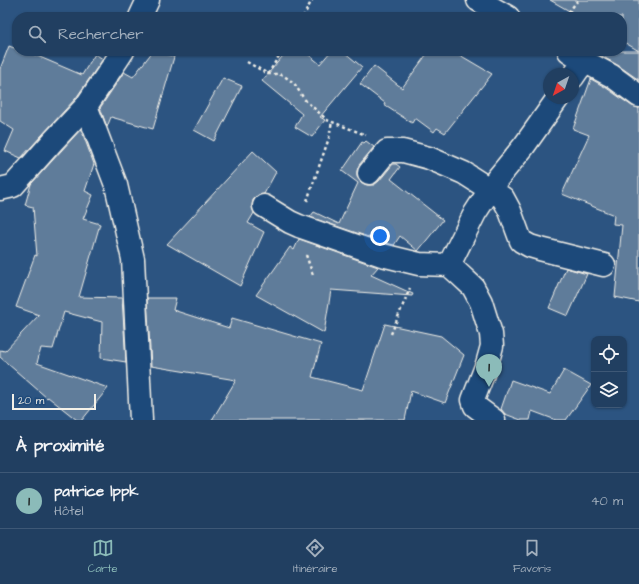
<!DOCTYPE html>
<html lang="fr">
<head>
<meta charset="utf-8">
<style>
	:root { --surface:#213f61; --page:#294667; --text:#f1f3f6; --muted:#a2afbd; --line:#3e5876; --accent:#8bbbb9 }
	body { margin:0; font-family:"Architects Daughter",sans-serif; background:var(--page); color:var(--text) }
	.controls { position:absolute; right:12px; bottom:12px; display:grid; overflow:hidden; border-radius:8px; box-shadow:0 1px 3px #0004 }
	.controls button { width:36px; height:36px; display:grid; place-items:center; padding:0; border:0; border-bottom:1px solid var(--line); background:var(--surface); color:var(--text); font:20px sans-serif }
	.compass { position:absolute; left:543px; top:68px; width:36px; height:36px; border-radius:50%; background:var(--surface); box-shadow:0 1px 3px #0004; rotate:220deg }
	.scale { position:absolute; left:12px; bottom:10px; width:84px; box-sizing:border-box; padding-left:4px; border:2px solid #f4f1e8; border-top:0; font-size:11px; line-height:14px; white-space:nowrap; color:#f4f1e8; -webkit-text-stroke:3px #1f4a7a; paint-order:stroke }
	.you { position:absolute; left:380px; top:236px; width:14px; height:14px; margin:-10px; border:3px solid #fff; border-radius:50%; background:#1a73e8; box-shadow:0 0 0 6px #1a73e833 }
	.badge { display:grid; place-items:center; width:26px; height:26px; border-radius:50%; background:var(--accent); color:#111; font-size:13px; font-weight:700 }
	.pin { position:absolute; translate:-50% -33px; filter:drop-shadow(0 1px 2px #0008) }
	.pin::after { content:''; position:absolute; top:21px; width:14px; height:12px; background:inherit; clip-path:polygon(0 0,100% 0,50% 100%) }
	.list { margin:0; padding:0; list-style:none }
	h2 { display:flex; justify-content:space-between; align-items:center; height:52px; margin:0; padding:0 16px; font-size:17px }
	h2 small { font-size:13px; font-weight:400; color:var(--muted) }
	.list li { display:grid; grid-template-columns:26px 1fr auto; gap:12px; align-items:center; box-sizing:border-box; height:56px; padding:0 16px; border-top:1px solid var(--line) }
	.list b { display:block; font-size:15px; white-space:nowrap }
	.list p { margin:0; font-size:13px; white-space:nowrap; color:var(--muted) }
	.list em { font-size:13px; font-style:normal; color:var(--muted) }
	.icon { flex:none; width:22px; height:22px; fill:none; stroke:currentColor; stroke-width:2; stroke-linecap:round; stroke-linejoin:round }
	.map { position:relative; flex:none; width:639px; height:420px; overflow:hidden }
	.search { position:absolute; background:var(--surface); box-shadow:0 1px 3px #0004; left:12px; right:12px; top:12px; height:44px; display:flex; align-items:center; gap:10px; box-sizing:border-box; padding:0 14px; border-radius:16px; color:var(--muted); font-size:15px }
	.sheet { height:108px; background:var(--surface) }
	nav { display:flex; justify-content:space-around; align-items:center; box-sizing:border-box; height:56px; border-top:1px solid var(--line); background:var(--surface); font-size:11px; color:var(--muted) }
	nav a { display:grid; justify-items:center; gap:2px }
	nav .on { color:var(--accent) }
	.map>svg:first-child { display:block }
	.building { fill:#5e7b9a; stroke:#f4f1e8 }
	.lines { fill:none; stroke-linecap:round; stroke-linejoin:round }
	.minor-casing { stroke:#f4f1e8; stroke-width:25 }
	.path { stroke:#f4f1e8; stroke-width:2.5; stroke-dasharray:3 3; stroke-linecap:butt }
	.minor { stroke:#1f4a7a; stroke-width:22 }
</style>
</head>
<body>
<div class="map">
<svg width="639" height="420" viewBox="0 0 639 420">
	<rect width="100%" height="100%" fill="#2c5481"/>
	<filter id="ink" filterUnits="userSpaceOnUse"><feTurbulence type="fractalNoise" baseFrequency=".025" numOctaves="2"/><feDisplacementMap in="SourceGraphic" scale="8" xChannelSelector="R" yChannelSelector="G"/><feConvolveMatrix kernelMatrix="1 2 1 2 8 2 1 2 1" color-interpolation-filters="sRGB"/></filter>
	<g filter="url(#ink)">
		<path class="building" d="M550,0H639V51L622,41V17H580Z
			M9,46L17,49V51H22L27,53L28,52L82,75L95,54L103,59L76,98L21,158L5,151L14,130L0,121V69Z
			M153,51H159L174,57L153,129L111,117L107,127L100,108L124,72L133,77Z
			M287,51H304L320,64L331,51H343L362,67L320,117L325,120L312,137L295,127L302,114L262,81Z
			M429,51H453L492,74L445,133L437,128L434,132L415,118L412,123L384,105L385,103L360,84L374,66L402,88Z
			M602,51H639V80L619,66L600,55Z
			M223,78L242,86L214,141L194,130Z
			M591,79L605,87L632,106L639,108V302L615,297L622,225L613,224L614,215L562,194L589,135L573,129Z
			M81,129L94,164L85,191L93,195L83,219L100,224L79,297L122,298L126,362L101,358L102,322L64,312L53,349L41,348L37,363L108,388L82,420H77L48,397L47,398L0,357V350L5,351L39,315L16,307L35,255L37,256L33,207L25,205L31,184Z
			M366,141L374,147L359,165L357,171V177L361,182L367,185H374L379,181L393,164H396L400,167L391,179L443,220L418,251L400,236L394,245L386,243L310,217L314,212L339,224L358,183L342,171L362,142L364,143Z
			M253,151L276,172L264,194L258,195L253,200L252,206L254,213L248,223L264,232L240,286L167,244Z
			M299,239L378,267L371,275L413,294L412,296L331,290L324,333L256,295L290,247L294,250Z
			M566,268L587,274L568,316L549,308Z
			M147,298H176L173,310L229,328L232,318L321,344L312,377L363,390L385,324L441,336L464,355L445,403L411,391L405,420H212L236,380L151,366Z
			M564,370L591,385L566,420H556L532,411L530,420H521L505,414L501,409L511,380L550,394Z"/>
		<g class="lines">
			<defs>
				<path id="minor" d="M478,0L508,17
					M140,17L148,0
					M569,51L584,61L612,76L639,96
					M573,77L584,61
					M86,106L116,185L133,259L141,420
					M369,173L387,151H403L429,158L464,173L503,198L510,211L521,241L530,246L540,249L604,265
					M0,189L13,186L54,140L86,106L117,60L123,51
					M264,206L290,222L299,226L382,255L419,264L449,265L459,274L473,287L481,302L491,334L492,346L487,364L473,400L475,406L494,420
					M449,265L475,213L497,179L524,146L558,98"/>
			</defs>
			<use href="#minor" class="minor-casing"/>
			<path class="path" d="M303,17L312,0
				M565,17L578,0
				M247,62L268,74H279L284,76L294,83L304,99L327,120L366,135
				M268,74L282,51
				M307,201L329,138L332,121
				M306,255L313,275
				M391,334L410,288"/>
			<use href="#minor" class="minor"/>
		</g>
	</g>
</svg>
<div class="controls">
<button><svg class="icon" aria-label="locate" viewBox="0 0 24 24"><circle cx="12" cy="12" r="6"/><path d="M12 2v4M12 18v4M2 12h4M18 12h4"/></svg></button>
<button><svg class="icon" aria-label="layers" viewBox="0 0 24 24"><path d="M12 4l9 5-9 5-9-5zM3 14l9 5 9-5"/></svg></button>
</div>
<svg class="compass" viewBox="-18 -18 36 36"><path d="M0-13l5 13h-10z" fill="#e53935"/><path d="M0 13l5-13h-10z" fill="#a2afbd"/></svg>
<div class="scale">20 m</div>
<div class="you"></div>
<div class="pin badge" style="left:489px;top:387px">1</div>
<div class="search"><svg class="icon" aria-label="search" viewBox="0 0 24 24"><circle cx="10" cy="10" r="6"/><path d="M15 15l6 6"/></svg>Rechercher</div>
</div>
<section class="sheet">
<h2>À proximité<small></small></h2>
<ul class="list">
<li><span class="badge">1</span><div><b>patrice lppk</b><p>Hôtel</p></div><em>40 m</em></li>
</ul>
</section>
<nav>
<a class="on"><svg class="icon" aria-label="map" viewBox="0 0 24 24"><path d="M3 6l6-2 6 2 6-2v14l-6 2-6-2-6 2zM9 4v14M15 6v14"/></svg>Carte</a>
<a><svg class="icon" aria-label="directions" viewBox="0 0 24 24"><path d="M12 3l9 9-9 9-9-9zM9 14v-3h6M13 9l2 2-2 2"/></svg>Itinéraire</a>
<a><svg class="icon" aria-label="saved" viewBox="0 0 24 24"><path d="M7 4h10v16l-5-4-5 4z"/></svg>Favoris</a>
</nav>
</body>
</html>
